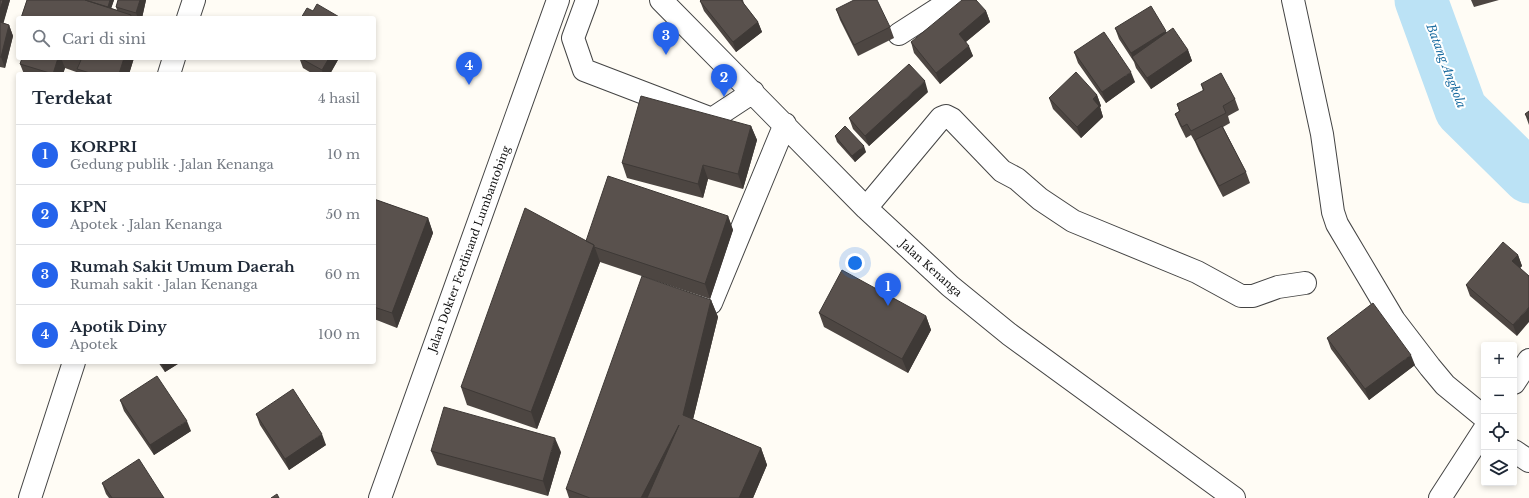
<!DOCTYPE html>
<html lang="id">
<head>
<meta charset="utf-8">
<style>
	:root { --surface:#fff; --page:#f2f2f3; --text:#1f2937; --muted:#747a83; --line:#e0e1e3; --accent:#2563eb }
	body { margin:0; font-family:"Libre Baskerville",serif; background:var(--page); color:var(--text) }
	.controls { position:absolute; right:12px; bottom:12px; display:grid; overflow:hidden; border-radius:4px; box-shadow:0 2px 6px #0003 }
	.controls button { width:36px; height:36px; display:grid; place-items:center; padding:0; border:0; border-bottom:1px solid var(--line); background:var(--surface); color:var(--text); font:20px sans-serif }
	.you { position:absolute; left:855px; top:263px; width:14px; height:14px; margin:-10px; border:3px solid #fff; border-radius:50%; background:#1a73e8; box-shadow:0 0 0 6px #1a73e833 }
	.badge { display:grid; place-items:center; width:26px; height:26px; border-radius:50%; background:var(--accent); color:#fff; font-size:13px; font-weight:700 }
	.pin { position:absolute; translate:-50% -33px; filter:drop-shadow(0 1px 2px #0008) }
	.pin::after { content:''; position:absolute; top:21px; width:14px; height:12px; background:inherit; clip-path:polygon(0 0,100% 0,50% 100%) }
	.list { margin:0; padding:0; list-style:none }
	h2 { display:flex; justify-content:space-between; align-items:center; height:52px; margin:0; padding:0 16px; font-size:17px }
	h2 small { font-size:13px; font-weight:400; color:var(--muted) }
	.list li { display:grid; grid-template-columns:26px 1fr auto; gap:12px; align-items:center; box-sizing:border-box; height:60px; padding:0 16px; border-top:1px solid var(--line) }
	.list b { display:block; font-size:15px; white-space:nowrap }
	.list p { margin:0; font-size:13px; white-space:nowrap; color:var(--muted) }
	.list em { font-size:13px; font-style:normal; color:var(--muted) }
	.icon { flex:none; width:22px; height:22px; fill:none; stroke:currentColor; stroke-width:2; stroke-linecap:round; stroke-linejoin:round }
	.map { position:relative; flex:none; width:1529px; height:498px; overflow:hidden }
	.search { position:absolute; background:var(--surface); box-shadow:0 2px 6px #0003; left:16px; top:16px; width:360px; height:44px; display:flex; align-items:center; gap:10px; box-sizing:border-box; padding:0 14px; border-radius:4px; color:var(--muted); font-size:15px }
	.panel { position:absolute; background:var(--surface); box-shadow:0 2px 6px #0003; left:16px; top:72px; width:360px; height:292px; border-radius:4px }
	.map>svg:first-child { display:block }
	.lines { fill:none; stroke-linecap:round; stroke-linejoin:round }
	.river { stroke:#bbe2f5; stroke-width:53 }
	.minor-casing { stroke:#444; stroke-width:24 }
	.minor { stroke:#fff; stroke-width:22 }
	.wall { fill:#4d4642 }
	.shaded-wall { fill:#3e3936 }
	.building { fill:#59514d; stroke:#3e3936 }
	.labels { text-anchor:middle; stroke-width:4; stroke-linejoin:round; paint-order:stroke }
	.street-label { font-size:11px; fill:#111; stroke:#fff }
	.water-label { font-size:12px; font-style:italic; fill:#1c6da1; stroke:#fff }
</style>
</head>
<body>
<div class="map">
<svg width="1529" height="498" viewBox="0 0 1529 498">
	<rect width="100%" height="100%" fill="#fffcf5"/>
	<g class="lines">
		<path class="river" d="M1421,0L1461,110L1529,177"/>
		<defs>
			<path id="minor" d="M587,0L573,38L584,70L712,119L753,92
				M661,0L866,208L950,286L1009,334L1234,498
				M1293,0L1322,134L1333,212L1337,224L1394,320L1430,367L1445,385L1484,417
				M188,18L194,0
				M899,34L952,0
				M169,74L174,58
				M866,208L941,118L946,116L952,119L1002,171L1017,179L1040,199L1073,221L1197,272L1241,296H1253L1278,287L1305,283
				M711,303L785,124
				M1514,383L1529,360
				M1514,451L1529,461
				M30,498L74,362
				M380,498L558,0
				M1440,498L1484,430"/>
		</defs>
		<use href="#minor" class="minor-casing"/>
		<use href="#minor" class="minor"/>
	</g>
	<path class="wall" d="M0,0H10L3,23L9,25L13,36L5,68L0,67Z
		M27,0H114L111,8L117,10L116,7L118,0H146L142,18H21Z
		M701,0H743L744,4L758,22L762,32L736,52L704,11L700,1Z
		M1471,0H1499L1474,7Z
		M836,9L890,27L894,38L858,56L840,20Z
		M986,11L990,22L966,42L973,56L940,84L914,53L911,42Z
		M1115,28L1167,33L1188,50L1192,61L1151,89L1136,68L1134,62L1119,39Z
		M1074,52L1135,82L1106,103L1078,63Z
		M22,58H134L129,74H79V73L65,68L63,74H24L20,64Z
		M297,58H339L330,74H313L303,68L300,60Z
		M1201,84L1235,99L1239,110L1228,116L1230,123L1223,127L1246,172L1250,183L1223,197L1199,151L1195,142L1191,135L1186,138L1179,124L1175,114L1179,111L1177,104L1203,91Z
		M928,92L869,146L853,129L849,118Z
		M1097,95L1101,106L1100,107L1103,117L1081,138L1053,109L1049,98Z
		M1529,111V125L1525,114Z
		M751,126L757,140L743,189L708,179L703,198L627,178L622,163Z
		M835,136L866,152L855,162L837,142Z
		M374,199L428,218L433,233L397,328L374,319Z
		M728,216L733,230L710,299L600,262L537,429L467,405L461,387L586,241Z
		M1518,255L1522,266L1520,268L1517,336L1470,296L1466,285Z
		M711,300L718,317L693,419L761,448L767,465L753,498H569L566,489Z
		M819,313L926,316L931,330L908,373L824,327Z
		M1327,338L1415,365L1369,400L1331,349Z
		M158,362H181L165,372Z
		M120,400L191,431L154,455L124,411Z
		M256,414L326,445L289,470L260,425Z
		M431,451L561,452L548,496L437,465Z
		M102,483L164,498H109L106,494Z"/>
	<path class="shaded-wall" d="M3,0H10L1,32L0,31V10Z
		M110,0H114L110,12L108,7Z
		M140,0H146L142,18H138L136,13Z
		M986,11L990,22L963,44L959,34Z
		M758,22L762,32L736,52L733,42Z
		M9,25L13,36L5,68L1,57Z
		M1166,31L1170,42L1133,58L1131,53Z
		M969,46L973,56L940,84L936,73Z
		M1188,50L1192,61L1151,89L1147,78Z
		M58,58H61L65,68L63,74H53Z
		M124,58H134L129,74H119Z
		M329,58H339L330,74H323L322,70Z
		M1131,72L1135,82L1106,103L1102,92Z
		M925,81L928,92L869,146L865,136Z
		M1097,95L1101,106L1100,107L1103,117L1081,138L1077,127L1093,99Z
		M751,126L757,140L743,189L738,174Z
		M864,146L866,152L855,162L852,156Z
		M703,165L708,179L703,198L698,184Z
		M728,216L733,230L710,299L705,284Z
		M428,218L433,233L397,328L392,313Z
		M594,245L600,262L537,429L531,412Z
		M1518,255L1522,266L1516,272L1512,261Z
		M711,300L718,317L690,432L683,415Z
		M1529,307V322L1517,336L1513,325Z
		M926,316L931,330L908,373L902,359Z
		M1411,355L1415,365L1369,400L1365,389Z
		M161,362H181L165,372Z
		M187,421L191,431L154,455L150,445Z
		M679,425L656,498H641Z
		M322,434L326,445L289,470L285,459Z
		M555,438L561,452L548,496L543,481Z
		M761,448L767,465L753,498H739Z"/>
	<path class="building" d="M0,0H3L0,10Z
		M27,0H85L131,15L130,18H21Z
		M85,0H110L108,7Z
		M118,0H140L136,13L116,7Z
		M701,0H741L758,22L733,42L700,1Z
		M854,0H877L890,27L854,45L836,9Z
		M962,0H976L986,11L959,34L969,46L936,73L911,42Z
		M317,4L341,18H301L307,8L313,11Z
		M1151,6L1166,31L1131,53L1115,28Z
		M0,22L9,25L1,57H0Z
		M1173,28L1188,50L1147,78L1132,57Z
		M1104,32L1131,72L1102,92L1074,52Z
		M22,58H58L53,74L20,64Z
		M74,58H124L119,74H93L77,69L81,60Z
		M300,58H329L322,70Z
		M909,64L925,81L865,136L849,118Z
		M1076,72L1097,95L1093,99L1099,106L1077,127L1049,98Z
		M1221,73L1235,99L1223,106L1226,113L1191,131L1187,124L1182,127L1175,114L1180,111L1177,104L1204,90L1201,84Z
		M641,96L751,126L738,174L703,165L698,184L622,163Z
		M1529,111V119L1525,114Z
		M845,126L864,146L852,156L835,136Z
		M1222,126L1246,172L1219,186L1195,140Z
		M608,176L728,216L705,284L594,247V245L586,241Z
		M374,199L428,218L392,313L374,307Z
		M525,208L594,245L531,412L461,387Z
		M1503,242L1518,255L1512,261L1529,276V307L1513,325L1466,285Z
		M842,270L926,316L902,359L819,313Z
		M642,276L711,300L683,415L761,448L739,498H647L679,425L641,498H590L566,489Z
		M1373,303L1411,355L1365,389L1327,338Z
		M157,376L187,421L150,445L120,400Z
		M293,389L322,434L285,459L256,414Z
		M444,407L555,438L543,481L431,451Z
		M139,459L164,498H112L102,483Z
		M277,494L279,498H271Z"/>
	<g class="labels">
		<g class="street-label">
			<text transform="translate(469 249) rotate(-70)" y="4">Jalan Dokter Ferdinand Lumbantobing</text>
			<text transform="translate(931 268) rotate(42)" y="4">Jalan Kenanga</text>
		</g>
		<g class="water-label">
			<text transform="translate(1446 66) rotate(69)" y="4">Batang Angkola</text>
		</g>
	</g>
</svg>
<div class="controls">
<button>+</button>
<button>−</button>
<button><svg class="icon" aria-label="locate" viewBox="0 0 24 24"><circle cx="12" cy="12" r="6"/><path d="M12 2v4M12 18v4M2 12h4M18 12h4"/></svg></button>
<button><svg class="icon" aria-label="layers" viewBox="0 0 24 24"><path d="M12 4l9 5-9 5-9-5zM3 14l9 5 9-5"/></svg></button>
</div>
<div class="you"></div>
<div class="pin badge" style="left:888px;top:306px">1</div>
<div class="pin badge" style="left:724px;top:97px">2</div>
<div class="pin badge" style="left:666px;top:55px">3</div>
<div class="pin badge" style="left:469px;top:85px">4</div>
<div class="search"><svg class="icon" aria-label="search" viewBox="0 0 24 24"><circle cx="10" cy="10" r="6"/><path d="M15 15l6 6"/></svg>Cari di sini</div>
<section class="panel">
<h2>Terdekat<small>4 hasil</small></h2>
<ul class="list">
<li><span class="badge">1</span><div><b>KORPRI</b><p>Gedung publik · Jalan Kenanga</p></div><em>10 m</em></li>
<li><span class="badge">2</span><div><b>KPN</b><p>Apotek · Jalan Kenanga</p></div><em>50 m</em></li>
<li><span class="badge">3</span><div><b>Rumah Sakit Umum Daerah</b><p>Rumah sakit · Jalan Kenanga</p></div><em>60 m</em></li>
<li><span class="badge">4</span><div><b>Apotik Diny</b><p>Apotek</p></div><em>100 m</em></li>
</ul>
</section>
</div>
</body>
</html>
